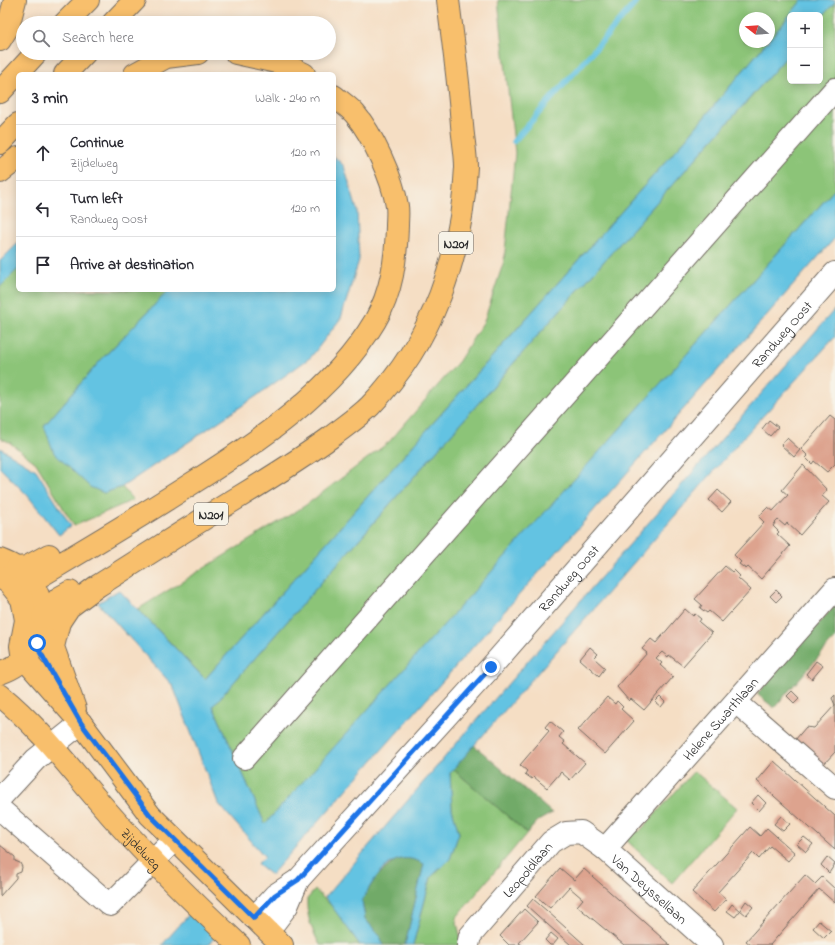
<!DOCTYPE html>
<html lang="en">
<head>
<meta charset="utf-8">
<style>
	:root { --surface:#fff; --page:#f2f2f3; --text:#2b2b33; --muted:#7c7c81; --line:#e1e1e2 }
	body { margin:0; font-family:"Indie Flower",sans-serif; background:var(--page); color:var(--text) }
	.controls { position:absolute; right:12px; top:12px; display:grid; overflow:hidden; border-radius:6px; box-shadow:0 2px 10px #0003 }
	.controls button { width:36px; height:36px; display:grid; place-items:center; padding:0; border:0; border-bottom:1px solid var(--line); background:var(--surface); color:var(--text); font:20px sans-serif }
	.compass { position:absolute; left:739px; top:12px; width:36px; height:36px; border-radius:50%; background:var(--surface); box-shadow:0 2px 10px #0003; rotate:287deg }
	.stop { position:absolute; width:12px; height:12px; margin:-9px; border:3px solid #1a73e8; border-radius:50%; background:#fff }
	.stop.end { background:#1a73e8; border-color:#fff; box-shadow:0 1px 4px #0008 }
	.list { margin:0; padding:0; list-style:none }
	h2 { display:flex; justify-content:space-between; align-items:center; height:52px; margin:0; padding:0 16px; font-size:17px }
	h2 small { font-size:13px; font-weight:400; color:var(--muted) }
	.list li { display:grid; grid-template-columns:26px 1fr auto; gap:12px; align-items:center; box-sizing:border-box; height:56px; padding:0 16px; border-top:1px solid var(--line) }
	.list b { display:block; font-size:15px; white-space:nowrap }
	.list p { margin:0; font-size:13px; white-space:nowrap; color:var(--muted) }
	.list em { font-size:13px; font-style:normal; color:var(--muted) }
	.icon { flex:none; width:22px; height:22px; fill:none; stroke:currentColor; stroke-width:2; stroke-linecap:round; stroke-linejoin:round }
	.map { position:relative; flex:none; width:835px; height:945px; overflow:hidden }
	.search { position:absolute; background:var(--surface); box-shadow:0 2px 10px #0003; left:16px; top:16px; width:320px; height:44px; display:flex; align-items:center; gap:10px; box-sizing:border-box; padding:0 14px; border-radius:22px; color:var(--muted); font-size:15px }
	.panel { position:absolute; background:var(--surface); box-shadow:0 2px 10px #0003; left:16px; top:72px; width:320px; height:220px; border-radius:6px }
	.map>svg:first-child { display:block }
	.green { fill:#8cc478; stroke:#5c7852 }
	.forest { fill:#71aa68; stroke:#4e6a4a }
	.water { fill:#64c3e2; stroke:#487786 }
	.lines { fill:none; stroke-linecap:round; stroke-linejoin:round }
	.stream { stroke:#64c3e2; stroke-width:6 }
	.building { fill:#dda38e }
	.minor-casing { stroke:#726a61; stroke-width:24 }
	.major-casing { stroke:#726a61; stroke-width:24 }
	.highway-casing { stroke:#726a61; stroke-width:24 }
	.minor { stroke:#fff; stroke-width:22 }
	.major { stroke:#f8bf6c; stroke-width:22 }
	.highway { stroke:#f8bf6c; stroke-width:22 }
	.route { stroke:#1a73e8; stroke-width:5 }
	.labels { text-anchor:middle; stroke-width:3; stroke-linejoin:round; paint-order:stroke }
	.shield { fill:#f7f3e8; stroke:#686764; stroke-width:1 }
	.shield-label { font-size:13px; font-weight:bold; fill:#2b2b2b }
	.street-label { font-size:14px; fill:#2b2b2b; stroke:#f7f3e8 }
</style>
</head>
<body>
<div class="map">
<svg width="835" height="945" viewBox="0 0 835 945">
	<rect width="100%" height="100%" fill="#f7f3e8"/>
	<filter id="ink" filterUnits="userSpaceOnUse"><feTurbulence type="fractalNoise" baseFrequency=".025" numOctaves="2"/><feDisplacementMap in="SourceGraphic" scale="8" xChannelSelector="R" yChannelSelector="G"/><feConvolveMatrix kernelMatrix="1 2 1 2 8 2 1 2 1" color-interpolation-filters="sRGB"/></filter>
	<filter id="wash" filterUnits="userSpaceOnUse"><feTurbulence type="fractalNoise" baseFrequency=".012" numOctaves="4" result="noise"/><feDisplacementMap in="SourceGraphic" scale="16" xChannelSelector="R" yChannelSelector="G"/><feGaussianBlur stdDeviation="0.9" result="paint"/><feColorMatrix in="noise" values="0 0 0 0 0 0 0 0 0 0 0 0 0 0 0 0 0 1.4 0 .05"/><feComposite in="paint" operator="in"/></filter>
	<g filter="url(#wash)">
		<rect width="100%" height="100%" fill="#f5dec4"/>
		<path class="green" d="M498,0H802L769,40V18H745V42H767L686,139L205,679L138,609L306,505L389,442L459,361L484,321L504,261L515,153Z
			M835,2V189L265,825L213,706L546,326L790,53V81H820V19Z
			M18,269V290H169L100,361L44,426L104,493L122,487L133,500L74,526L36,463L9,442L0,438V287Z
			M453,769L527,833L456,918L462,945H413L431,877L450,859L459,833L452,809L450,773Z
			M694,771L737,808L672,883L624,838L634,828L639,832Z
			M315,890L333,907L360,945H320C312,930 306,916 307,899Z"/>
		<path class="forest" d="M835,605V638L774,708L757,694Z
			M474,745L552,813L538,821L527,833L453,769Z
			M413,858L424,864L405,945H384L379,935L365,919L362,900L376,877L397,859Z"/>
		<path class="water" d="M802,0H835V2L820,19V15H790V53L546,326L213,706L265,824L835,189V238L271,875L257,864L265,857L218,803L173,686L98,603L119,590L205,679L686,139L767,42H769V40Z
			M334,156L344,166L357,210L359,260L341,318L311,357L258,395L122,487L104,493L90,487L54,453L44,426L100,361L169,290H334Z
			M18,243V269L0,287V261Z
			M835,309V337L742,439L450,773L452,809L459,833L450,859L431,877L413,945H405L424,864C393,846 375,876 362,901L365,919L379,935L384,945H360L325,897L480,716Z
			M0,448L36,470L71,526L59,535L28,496L0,468Z
			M191,912L217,935L208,945H162Z"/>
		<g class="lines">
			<path class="stream" d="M514,141L638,0"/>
		</g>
		<g id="blocks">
			<path class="building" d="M830,416L835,420V464L827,472L814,461L812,464L806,458L808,456L801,449Z
				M769,420L778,427L770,436L762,429Z
				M787,438L800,450L794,457L781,445Z
				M803,465L827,490L822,496L829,502L800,535L787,523L785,526L778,520L775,523L773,526L779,532L777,534L790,546L761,579L748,567L746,569L739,564L741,562L734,555L764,522L759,517L763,512L768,507L773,511L788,495L782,490Z
				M718,490L731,502L722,512L709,500Z
				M725,566L732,572L734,570L740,576L738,578L751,590L722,622L709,611L707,613L700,608L702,605L695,599Z
				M776,590L782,596L776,602L770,596Z
				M685,609L693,616L695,614L701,619L699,622L712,633L683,666L669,655L668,657L662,652L656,658L662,663L660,665L673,677L644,710L631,699L629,701L617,687L647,653L642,649L651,639L656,643Z
				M590,647L598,654L594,658L605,668L599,676L580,659Z
				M816,661L823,666L812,679L806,674Z
				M792,691L799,698L794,703L787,696Z
				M835,695V752L823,765L795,740L806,727L814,728L835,705L832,698Z
				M607,697L615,704L617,701L623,707L621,709L634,721L605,754L578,730Z
				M660,697L665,702L661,707L655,702Z
				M550,721L563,732L559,737L565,742L563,744L585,763L570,780L561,772L547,788L534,777L532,779L525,774L527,771L520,765L549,731L545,727Z
				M774,761L835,816V850L757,781Z
				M758,795L766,803L759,811L751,803Z
				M781,816L790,824L783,831L774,824Z
				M750,827L760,836L767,828L795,853L788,861L770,846L759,859L753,853L718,892L726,899L714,912L692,892Z
				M804,837L813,844L806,852L797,844Z
				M0,845L15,857V861L20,863L22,867L21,872L16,874V878L0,896Z
				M827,857L835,864L829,873L821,865Z
				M560,868L574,880L584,869L670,945H624L577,906L583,899L569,887L550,908L536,896Z
				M805,875L815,884L822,877L835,889V903L819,889L770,945H751L746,941Z
				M533,899L547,911L585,945H571L547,924L527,906Z
				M746,901L753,907L746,915L740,910Z
				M732,904L740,911L735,917L727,911Z
				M524,909L538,922L519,943L522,945H509L500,936Z
				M819,921L831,931L824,938L813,928Z
				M551,933L558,939L553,945H550L545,940Z"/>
		</g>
	</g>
	<g filter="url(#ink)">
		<use href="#blocks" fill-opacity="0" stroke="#726a61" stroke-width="1"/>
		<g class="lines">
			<defs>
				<g id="minor">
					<path d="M736,702L835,788"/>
					<path d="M244,758L835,89"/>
					<path d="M0,798L36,759L81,723"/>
					<path d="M0,809L110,905L174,840"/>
					<path id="s1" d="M605,849L835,589"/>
					<path id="s2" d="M254,918L275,895L298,880L491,667L835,273"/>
					<path d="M268,931L287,906L298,880"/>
					<path id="s3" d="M468,945L470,936L551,842L566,833L581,832L605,849L712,945"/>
				</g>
				<g id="major">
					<path d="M0,560C56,580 57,654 0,673"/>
					<path d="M0,577L9,583L22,599L26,620L21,646L22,653L30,665L81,723L150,815L282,945"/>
					<path d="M59,622L53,647L75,709"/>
					<path id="s4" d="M0,695C44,731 77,778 115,820C154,864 196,905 239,945"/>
				</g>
				<path id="highway" d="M65,23L88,0
					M113,23L135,0
					M0,40L8,27L15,0
					M236,53L281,63L304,74
					M65,74L85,53
					M135,74L166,57L198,53
					M0,92L36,53
					M0,143L18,124
					M0,172L18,158
					M17,568L27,567L49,555
					M30,581L37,578C89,547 140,517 191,484C259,441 333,392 375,321C392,292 396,259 397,226C397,219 398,212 397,206C393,179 372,134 355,114C349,107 341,102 334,96
					M43,617L59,598L70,592
					M59,622L69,607L96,587C144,557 191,526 239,497C270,478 301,459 331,437C344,427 359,417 370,406C433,341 462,256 466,167C466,153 463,139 462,125C459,83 453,42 448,0"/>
			</defs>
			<use href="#minor" class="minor-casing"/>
			<use href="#major" class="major-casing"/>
			<use href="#highway" class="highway-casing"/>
			<use href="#minor" class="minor"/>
			<use href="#major" class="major"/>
			<use href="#highway" class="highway"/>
		</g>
	</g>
	<g class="lines" filter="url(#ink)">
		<path class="route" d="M37,643L40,652L81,723L150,815L254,918L275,895L298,880L491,667"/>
	</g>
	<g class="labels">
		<g class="shield">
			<rect x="439" y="232" width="34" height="22" rx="3"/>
			<rect x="194" y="503" width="34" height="22" rx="3"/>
		</g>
		<g class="shield-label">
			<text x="456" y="248">N201</text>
			<text x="211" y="519">N201</text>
		</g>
		<g class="street-label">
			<text dy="5" stroke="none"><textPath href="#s2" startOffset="788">Randweg Oost</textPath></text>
			<text dy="5" stroke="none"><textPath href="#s2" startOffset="464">Randweg Oost</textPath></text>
			<text dy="5" stroke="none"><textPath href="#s1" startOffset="174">Helene Swarthlaan</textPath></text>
			<text dy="5" stroke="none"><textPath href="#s4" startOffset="209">Zijdelweg</textPath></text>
			<text dy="5" stroke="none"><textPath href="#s3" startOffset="97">Leopoldlaan</textPath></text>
			<text dy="5" stroke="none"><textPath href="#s3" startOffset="255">Van Deyssellaan</textPath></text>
		</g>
	</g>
</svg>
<div class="controls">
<button>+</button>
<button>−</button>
</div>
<svg class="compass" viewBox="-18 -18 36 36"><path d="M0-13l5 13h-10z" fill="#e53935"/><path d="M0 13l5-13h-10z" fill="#7c7c81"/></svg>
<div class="stop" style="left:37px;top:643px"></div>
<div class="stop end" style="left:491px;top:667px"></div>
<div class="search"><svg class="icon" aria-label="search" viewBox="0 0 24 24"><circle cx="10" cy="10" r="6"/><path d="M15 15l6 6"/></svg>Search here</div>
<section class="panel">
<h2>3 min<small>Walk · 240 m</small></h2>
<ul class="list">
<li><svg class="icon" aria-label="ahead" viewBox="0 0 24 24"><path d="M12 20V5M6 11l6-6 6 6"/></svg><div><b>Continue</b><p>Zijdelweg</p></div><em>120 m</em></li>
<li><svg class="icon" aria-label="left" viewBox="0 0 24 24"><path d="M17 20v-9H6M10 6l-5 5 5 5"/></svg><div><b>Turn left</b><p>Randweg Oost</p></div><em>120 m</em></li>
<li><svg class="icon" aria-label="arrive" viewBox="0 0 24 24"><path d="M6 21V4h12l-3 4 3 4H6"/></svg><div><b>Arrive at destination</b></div></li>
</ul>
</section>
</div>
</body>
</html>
